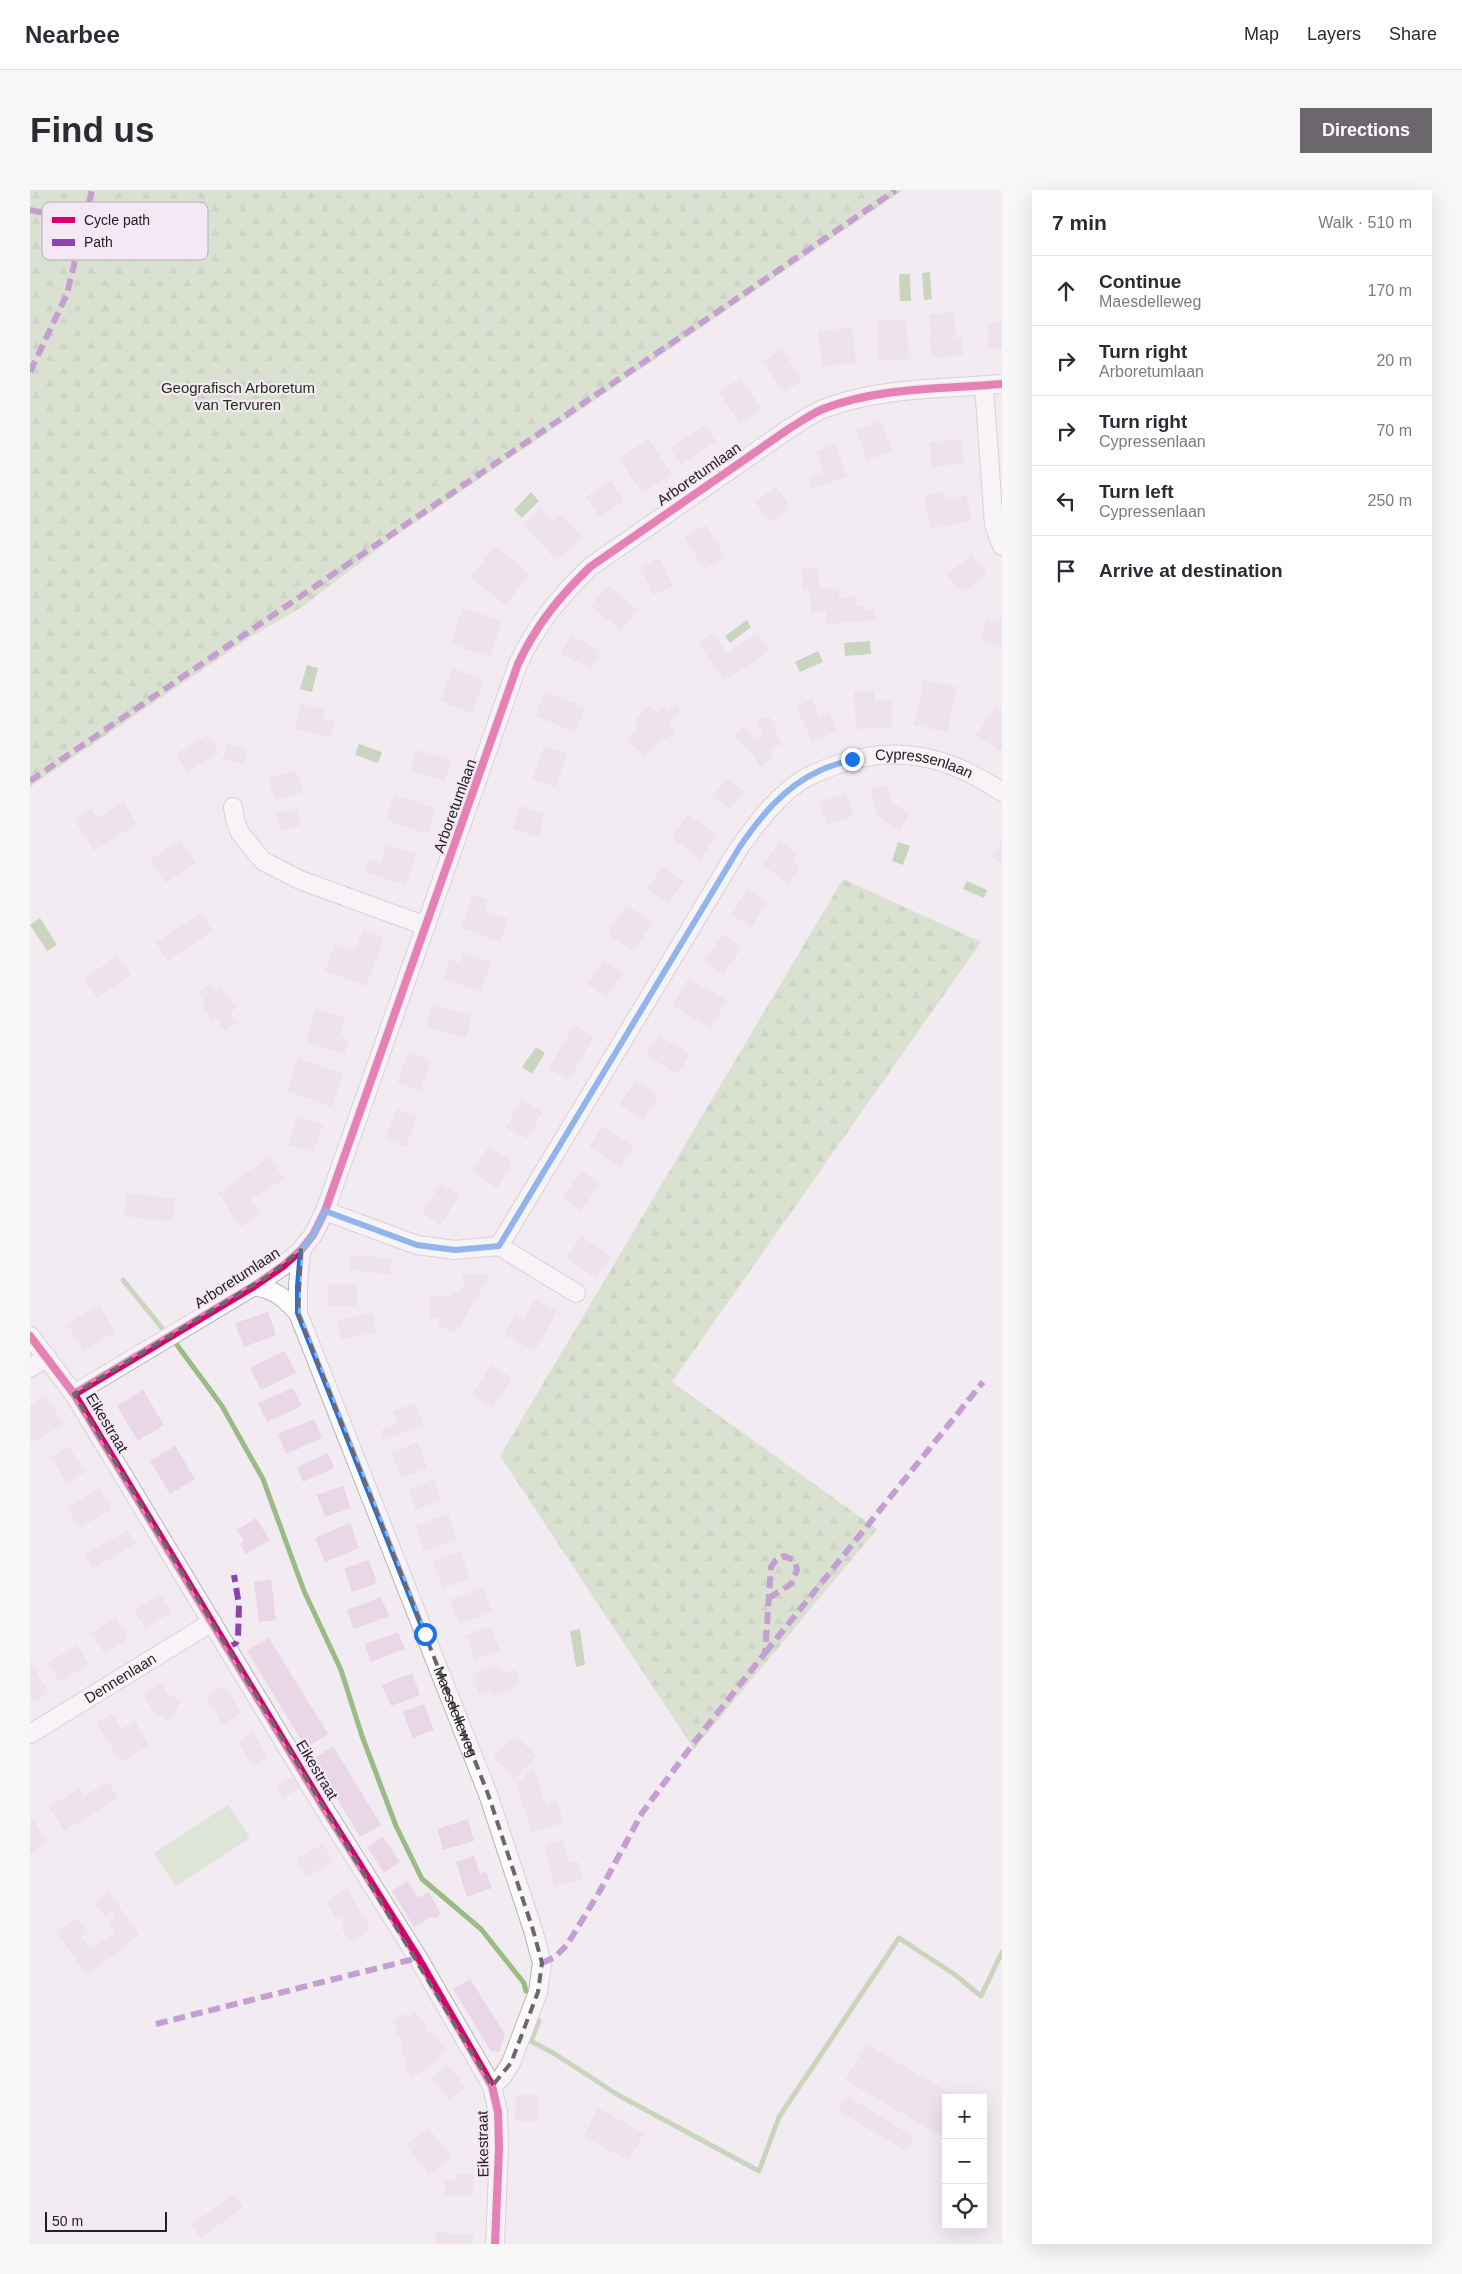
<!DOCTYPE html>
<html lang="en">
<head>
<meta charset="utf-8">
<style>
	:root { --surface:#fff; --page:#f7f7f7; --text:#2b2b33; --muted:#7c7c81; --line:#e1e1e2; --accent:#6c676c }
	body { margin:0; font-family:Arial,sans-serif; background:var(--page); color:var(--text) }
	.controls { position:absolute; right:15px; bottom:15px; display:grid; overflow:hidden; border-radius:0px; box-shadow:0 5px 20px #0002 }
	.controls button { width:45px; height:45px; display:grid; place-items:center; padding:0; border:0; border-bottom:1px solid var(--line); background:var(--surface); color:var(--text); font:25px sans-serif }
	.scale { position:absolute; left:15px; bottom:12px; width:122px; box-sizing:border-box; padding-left:5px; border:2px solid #242024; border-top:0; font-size:14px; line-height:18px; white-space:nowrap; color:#242024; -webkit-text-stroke:4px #f5e8f4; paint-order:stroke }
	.stop { position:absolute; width:15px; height:15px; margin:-11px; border:4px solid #1a73e8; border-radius:50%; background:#fff }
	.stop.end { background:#1a73e8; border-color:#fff; box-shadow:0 1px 5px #0008 }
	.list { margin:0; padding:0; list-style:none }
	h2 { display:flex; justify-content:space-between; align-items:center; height:65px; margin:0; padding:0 20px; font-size:21px }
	h2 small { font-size:16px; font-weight:400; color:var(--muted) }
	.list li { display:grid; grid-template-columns:32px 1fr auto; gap:15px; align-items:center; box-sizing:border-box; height:70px; padding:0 20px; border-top:1px solid var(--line) }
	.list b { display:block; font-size:19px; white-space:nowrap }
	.list p { margin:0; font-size:16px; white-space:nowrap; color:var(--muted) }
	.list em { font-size:16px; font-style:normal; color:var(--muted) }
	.icon { flex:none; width:28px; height:28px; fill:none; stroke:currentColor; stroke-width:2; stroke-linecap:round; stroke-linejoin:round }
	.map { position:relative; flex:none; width:972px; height:2054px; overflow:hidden; border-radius:0px }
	header { display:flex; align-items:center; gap:30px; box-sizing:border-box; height:70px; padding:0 25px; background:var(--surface); border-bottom:1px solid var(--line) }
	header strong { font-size:24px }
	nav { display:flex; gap:28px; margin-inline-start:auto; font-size:18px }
	.intro { display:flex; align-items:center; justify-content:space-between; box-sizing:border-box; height:120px; padding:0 30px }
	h1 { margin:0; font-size:35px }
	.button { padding:12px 22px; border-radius:0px; background:var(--accent); color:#fff; font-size:18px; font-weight:700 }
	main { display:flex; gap:30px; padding:0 30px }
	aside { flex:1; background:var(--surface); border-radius:0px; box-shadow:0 5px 20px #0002 }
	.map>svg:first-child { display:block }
	.green { fill:#c6deb7 }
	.forest { fill:url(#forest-firs) }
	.water { fill:#9abb84 }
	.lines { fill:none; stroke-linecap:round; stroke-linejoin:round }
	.stream { stroke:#9abb84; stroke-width:5 }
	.building { fill:#e9d7e7 }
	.minor-casing { stroke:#b9b3b8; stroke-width:20 }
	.minor { stroke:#fdfcfd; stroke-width:18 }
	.quiet { stroke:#8e44ad; stroke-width:6; stroke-dasharray:12 6; stroke-linecap:butt }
	.cycleway-casing { stroke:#f5e8f4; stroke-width:11 }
	.cycleway { stroke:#d6006c; stroke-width:8 }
	.route { stroke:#1a73e8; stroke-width:6 }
	.marked { fill:none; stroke:#6c676c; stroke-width:4; stroke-dasharray:10 6; stroke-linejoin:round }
	.labels { text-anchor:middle; stroke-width:4.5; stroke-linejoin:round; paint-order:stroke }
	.park-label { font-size:15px; fill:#1c310f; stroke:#f5e8f4 }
	.street-label { font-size:15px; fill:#242024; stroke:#f5e8f4 }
	.key { fill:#f5e8f4; stroke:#b6acb6; stroke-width:1 }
	.key-label { font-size:14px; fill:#242024 }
</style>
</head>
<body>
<header>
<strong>Nearbee</strong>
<nav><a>Map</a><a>Layers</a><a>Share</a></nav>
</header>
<div class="intro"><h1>Find us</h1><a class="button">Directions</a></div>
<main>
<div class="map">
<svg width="972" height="2054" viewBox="0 0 972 2054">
	<defs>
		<pattern id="forest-firs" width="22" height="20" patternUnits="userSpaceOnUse" patternTransform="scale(1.25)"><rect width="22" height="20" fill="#bcd6ab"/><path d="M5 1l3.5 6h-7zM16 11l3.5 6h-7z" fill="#a1b793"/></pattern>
	</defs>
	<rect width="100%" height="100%" fill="#f2ebf1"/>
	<path class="green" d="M198,1615L220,1648L146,1696L124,1663Z"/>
	<path class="forest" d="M0,0H873L360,350L272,417L219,448L0,597Z
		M813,689L951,752L642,1192L847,1339L664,1559L470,1266Z"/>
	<path class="water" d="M900,82L902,109L894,110L892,83Z
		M869,84H880L881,111H870Z
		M501,302L509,311L492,328L484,320Z
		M717,430L721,437L700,453L695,446Z
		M840,451L841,464L815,466L814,453Z
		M788,461L793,472L770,482L765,472Z
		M277,475L288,478L282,502L270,499Z
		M329,554L352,562L348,573L325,565Z
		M868,652L880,656L873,675L862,671Z
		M937,691L957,700L954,708L933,699Z
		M10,728L27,755L17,761L0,735Z
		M506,857L515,863L502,884L492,877Z
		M550,1439L555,1475L546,1477L540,1441Z"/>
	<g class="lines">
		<path class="stream" d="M93,1090L132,1138
			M147,1155L192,1216L233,1289L274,1401L311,1480L332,1546L366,1636L392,1689L451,1739L494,1793L496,1801
			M509,1831L501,1851L525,1864L588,1905L729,1981L749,1927L869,1748L924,1784L951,1806L972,1762"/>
	</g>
	<path class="building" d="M924,122L926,148L932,147L933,165L902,168L899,124Z
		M876,129L879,169L849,171L847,131Z
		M958,132H972V158L959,159Z
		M822,137L826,173L792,176L788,141Z
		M752,159L772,191L753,202L733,171Z
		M710,188L732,219L710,234L689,203Z
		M851,231L862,261L837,270L826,240Z
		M675,235L686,251L651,275L640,258Z
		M619,249L642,284L612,303L589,268Z
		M931,249L934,273L902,277L899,252Z
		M805,254L817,286L783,299L779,289L794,283L786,261Z
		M581,291L594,311L569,327L556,307Z
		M747,297L760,318L739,332L725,311Z
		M915,302L917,309L936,305L942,330L901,339L894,306Z
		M510,318L523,331L530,324L552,347L527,371L493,335Z
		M676,335L695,367L674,380L655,347Z
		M464,356L500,383L476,415L440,388Z
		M941,365L957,383L933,403L917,385Z
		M630,368L643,396L623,405L611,377Z
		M788,377L790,399L809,397V408L825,406L826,417L834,416V421L844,420L845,430L797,434L796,421L781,423L779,400H773L771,378Z
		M578,395L608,420L591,441L561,416Z
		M433,418L472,431L460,467L421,454Z
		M972,425V458L950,449L957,430L968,434Z
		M683,443L697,463L728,443L740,461L694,491L668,452Z
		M541,446L571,461L562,479L531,464Z
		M422,478L454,490L442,523L410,511Z
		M894,490L927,497L917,542L884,535Z
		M844,501L845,511L861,510L862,537L826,539L824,502Z
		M515,502L555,517L545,542L506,526Z
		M782,509L789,526L799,522L807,541L782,552L766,516Z
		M271,513L295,520L293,529L304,532L300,548L265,538Z
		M645,514L651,520L638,534L645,541L637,550L633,547L615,567L596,549L608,536L604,532L619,516L628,524L634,517L639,521Z
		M966,516L972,520V557L969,561L946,545Z
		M739,526L752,554L739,559L743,569L730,577L722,564L704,546L713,536L725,548L734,545L727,531Z
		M178,544L189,563L157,582L146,564Z
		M198,553L217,559L213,574L193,568Z
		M514,556L537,564L526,597L503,589Z
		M386,560L421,569L415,591L380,581Z
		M266,580L273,602L245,610L238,588Z
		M698,588L714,602L700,619L683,606Z
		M857,595L861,612L880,623L870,640L848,627L840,599Z
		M816,603L824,626L797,635L789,612Z
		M364,605L406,618L398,644L356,630Z
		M93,612L107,634L64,661L44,629L61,619L67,628Z
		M490,616L515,624L508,647L483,639Z
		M266,618L271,635L251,641L246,624Z
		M658,624L687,645L670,669L641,648Z
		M151,649L166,673L135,693L120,670Z
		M750,651L768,664L763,671L771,677L758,694L733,675Z
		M972,652V674L962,667Z
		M356,654L386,664L376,695L335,682L339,669L350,673Z
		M632,677L654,691L638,714L617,699Z
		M717,699L737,712L722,737L701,725Z
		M443,705L458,710L455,721L478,729L470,752L431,738Z
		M596,715L623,733L604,761L577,744Z
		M171,723L183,741L137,771L126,752Z
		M333,740L354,748L336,796L295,781L305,754L324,762Z
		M693,744L712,758L693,784L674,770Z
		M434,762L461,773L450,802L413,788L420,769L429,773Z
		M87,766L101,785L67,808L54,789Z
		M573,770L593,783L577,807L557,794Z
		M658,789L697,810L681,838L643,816Z
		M180,794L185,801L191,797L206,818L200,823L207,833L194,841L185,827L182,830L172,815L175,813L168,802Z
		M402,814L442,826L436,848L396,837Z
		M286,819L315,827L310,847L319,850L314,864L276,852Z
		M544,835L564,846L539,890L519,879Z
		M629,845L660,864L647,884L616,865Z
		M379,862L401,871L390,901L367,892Z
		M268,868L313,884L302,917L257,901Z
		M605,890L629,905L614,929L590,915Z
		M491,910L512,922L498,949L476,938Z
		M367,919L387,927L376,957L355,949Z
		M268,926L293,935L283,963L258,954Z
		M572,936L604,956L590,977L559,957Z
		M458,957L483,972L467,998L442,982Z
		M240,967L254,989L222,1009L231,1023L210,1037L188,1003L206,992L204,990Z
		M552,981L570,994L551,1021L532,1007Z
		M410,994L429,1005L411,1035L392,1023Z
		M97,1003L145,1009L142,1032L94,1026Z
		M551,1046L581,1066L566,1088L536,1068Z
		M321,1065L362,1068L360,1084L320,1080Z
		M460,1084L428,1140L421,1142L409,1136V1128H400V1105L420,1106L435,1096L432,1085Z
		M327,1094V1116H298V1095Z
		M505,1110L527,1121L505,1161L475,1145L485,1126L494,1130Z
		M69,1115L85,1142L53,1161L37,1134Z
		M238,1122L246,1145L214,1157L205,1133Z
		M343,1123L346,1143L311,1149L307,1130Z
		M255,1161L266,1183L231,1200L220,1178Z
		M461,1175L482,1188L463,1218L442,1205Z
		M263,1198L272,1216L237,1232L228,1213Z
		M113,1200L134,1235L108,1251L87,1216Z
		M17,1206L33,1235L0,1253V1215Z
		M385,1213L393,1235L354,1250L351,1240L368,1234L363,1221Z
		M284,1229L292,1248L256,1264L248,1244Z
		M387,1252L397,1278L371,1288L361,1263Z
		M39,1256L55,1282L36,1293L21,1267Z
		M145,1256L165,1289L140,1304L120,1271Z
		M298,1263L304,1278L273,1292L267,1277Z
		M404,1289L412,1309L386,1320L378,1300Z
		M313,1296L321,1318L295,1327L287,1305Z
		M69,1298L82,1319L50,1338L37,1318Z
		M418,1324L427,1349L394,1361L385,1336Z
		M226,1328L240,1350L216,1364L210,1354L214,1351L207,1340Z
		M320,1333L329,1358L295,1372L285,1348Z
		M97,1340L106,1353L63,1379L55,1365Z
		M430,1361L440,1388L413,1398L403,1372Z
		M339,1370L347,1393L322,1402L314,1379Z
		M241,1389L246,1430L229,1432L224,1392Z
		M453,1398L462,1422L429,1434L420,1410Z
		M131,1404L142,1422L115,1438L104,1420Z
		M351,1407L359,1426L324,1439L317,1420Z
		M86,1428L99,1448L74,1463L61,1443Z
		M460,1436L470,1460L445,1470L436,1445Z
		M368,1442L375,1459L341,1472L335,1454Z
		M239,1448L298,1544L276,1558L217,1461Z
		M47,1455L59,1474L30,1492L18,1473Z
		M0,1470L19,1503L4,1512L0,1505Z
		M467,1474L472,1484L484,1479L491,1495L464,1506L461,1500L450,1505L441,1485Z
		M382,1483L390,1505L361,1516L352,1495Z
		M132,1493L137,1503L151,1510L140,1531L124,1523L113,1504Z
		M195,1495L212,1523L192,1535L176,1507Z
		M394,1514L404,1540L383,1548L373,1522Z
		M83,1524L91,1539L105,1531L119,1556L90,1572L67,1533Z
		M223,1542L237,1568L223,1576L208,1551Z
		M485,1545L507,1566L485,1588L463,1567Z
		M303,1556L351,1635L330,1647L283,1569Z
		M504,1577L516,1615L527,1611L534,1632L502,1643L486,1594Z
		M264,1586L271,1598L253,1608L246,1596Z
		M78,1592L88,1608L34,1641L19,1617L50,1598L54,1606Z
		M438,1629L444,1651L413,1660L407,1639Z
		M4,1630L17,1653L0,1663V1632Z
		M353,1647L370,1672L354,1683L337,1657Z
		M533,1650L538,1673L548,1671L553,1689L524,1696L515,1654Z
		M293,1654L303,1672L276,1687L266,1669Z
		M444,1666L450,1684L456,1681L462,1698L437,1707L426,1672Z
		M378,1691L388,1708L399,1702L411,1724L404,1729L403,1726L384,1737L362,1701Z
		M317,1698L341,1739L321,1752L311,1738L315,1735L310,1727L306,1729L296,1712Z
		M79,1702L109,1745L94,1755L96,1757L56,1785L27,1742L46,1728L57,1742L51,1746L60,1759L85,1742L78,1732L85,1728L81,1722L75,1727L65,1713Z
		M440,1789L475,1844L469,1862L461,1861L423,1799Z
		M386,1822L396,1836L394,1838L398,1843L401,1841L415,1859L410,1863L412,1867L382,1888L374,1878L378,1874L372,1860L371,1855L373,1853L364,1841L368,1838L363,1831L373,1823L377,1829Z
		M836,1854L929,1908H916V1942L913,1947L815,1890Z
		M417,1874L436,1897L419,1910L401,1887Z
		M486,1905H508L507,1931H485Z
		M817,1906L884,1947L876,1961L808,1921Z
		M568,1918L614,1943L599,1971L553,1946Z
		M398,1937L422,1967L399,1984L376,1955Z
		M426,1984H443V2006H415V1990H426Z
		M204,2004L213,2017L171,2048L161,2035Z
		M406,2042L444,2045L443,2054H405Z"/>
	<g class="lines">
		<defs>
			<g id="minor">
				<path d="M954,196L964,335L972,356"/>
				<path d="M203,617L205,630L210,643L233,671L270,690L396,736"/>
				<path id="s1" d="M295,1021L387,1055L425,1060L469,1056L709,658C725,636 740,615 761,598C774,587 790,581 806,575C867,553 920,567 972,602"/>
				<path d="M469,1056L546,1103"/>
				<path id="s2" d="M271,1060L268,1096V1123L458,1604L503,1740L512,1773L508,1802L481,1873L472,1887L462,1896"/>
				<path d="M224,1096C246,1100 253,1107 268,1123"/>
				<path d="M0,1146L44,1204L295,1620L388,1768L462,1896L468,1922L469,1958L465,2054"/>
				<path d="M0,1178L17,1167"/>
				<path d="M44,1204L224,1096L253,1076L271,1060L283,1045L295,1021L488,474C506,435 530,406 560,377L760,238C770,232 781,224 793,219C849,197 913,199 972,194"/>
				<path id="s3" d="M0,1544L182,1432"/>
			</g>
		</defs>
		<use href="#minor" class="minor-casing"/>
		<use href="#minor" class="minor"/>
		<path class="quiet" d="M0,20L19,24L57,25
			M0,182L37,104L62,0
			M0,591L866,0
			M197,1458L206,1453L208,1448L209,1415L204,1385
			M735,1463L953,1192
			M512,1773L525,1767L537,1755L571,1699L612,1623L663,1554L735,1463L741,1377L746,1370L754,1366L765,1371L767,1380L761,1394L739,1408
			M126,1834L388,1768"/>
		<defs>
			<path id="cycleway" d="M0,1146L44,1204L295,1620L388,1768L462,1896L468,1922L469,1958L465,2054
				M44,1204L224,1096L253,1076L271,1060L283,1045L295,1021L488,474C506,435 530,406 560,377L760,238C770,232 781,224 793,219C849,197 913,199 972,194"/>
		</defs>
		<use href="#cycleway" class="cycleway-casing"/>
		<use href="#cycleway" class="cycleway"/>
	</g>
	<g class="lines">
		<path class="route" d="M395,1444L268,1123V1096L271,1060L283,1045L295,1021L387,1055L425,1060L469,1056L709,658C730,627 754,597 789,581C800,576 811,573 822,569"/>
	</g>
	<path d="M0 0H972V2054H0ZM271,1060L268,1123L458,1604L503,1740L512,1773L508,1802L481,1873L462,1896L44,1204L235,1088Z" fill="#f2ebf1" fill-opacity=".55" fill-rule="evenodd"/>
	<path class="marked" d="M271,1060L268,1123L458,1604L503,1740L512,1773L508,1802L481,1873L462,1896L44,1204L235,1088Z"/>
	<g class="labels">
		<g class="park-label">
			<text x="208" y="203">Geografisch Arboretum<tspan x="208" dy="17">van Tervuren</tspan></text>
		</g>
		<g class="street-label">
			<text transform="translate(669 284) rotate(-35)" y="5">Arboretumlaan</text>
			<text dy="5" stroke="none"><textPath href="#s1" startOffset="866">Cypressenlaan</textPath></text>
			<text transform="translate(425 616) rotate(-70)" y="5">Arboretumlaan</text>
			<text transform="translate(207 1088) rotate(-33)" y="5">Arboretumlaan</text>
			<text transform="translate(77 1233) rotate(59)" y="5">Eikestraat</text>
			<text dy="5" stroke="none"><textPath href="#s3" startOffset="106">Dennenlaan</textPath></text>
			<text dy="5" stroke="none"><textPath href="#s2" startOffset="492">Maesdelleweg</textPath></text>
			<text transform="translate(287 1580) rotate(59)" y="5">Eikestraat</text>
			<text transform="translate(453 1954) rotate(-91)" y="5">Eikestraat</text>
		</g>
	</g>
	<rect x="12" y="12" width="166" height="58" rx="8" class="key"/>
	<rect x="22" y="27" width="23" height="6" fill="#d6006c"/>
	<rect x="22" y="49" width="23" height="7" fill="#8e44ad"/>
	<g class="key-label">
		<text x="54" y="35">Cycle path</text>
		<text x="54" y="57">Path</text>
	</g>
</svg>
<div class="controls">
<button>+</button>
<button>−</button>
<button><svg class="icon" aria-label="locate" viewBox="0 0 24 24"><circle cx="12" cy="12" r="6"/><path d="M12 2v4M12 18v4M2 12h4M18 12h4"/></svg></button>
</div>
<div class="scale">50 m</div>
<div class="stop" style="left:395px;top:1444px"></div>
<div class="stop end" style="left:822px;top:569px"></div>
</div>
<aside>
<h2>7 min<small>Walk · 510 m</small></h2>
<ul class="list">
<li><svg class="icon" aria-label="ahead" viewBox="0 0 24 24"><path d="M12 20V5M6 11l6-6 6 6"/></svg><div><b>Continue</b><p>Maesdelleweg</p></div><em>170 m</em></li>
<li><svg class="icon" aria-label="right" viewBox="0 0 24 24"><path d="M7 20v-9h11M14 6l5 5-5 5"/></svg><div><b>Turn right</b><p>Arboretumlaan</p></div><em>20 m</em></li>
<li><svg class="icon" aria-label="right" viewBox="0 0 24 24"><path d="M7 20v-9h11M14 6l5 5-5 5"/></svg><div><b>Turn right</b><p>Cypressenlaan</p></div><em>70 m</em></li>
<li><svg class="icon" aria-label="left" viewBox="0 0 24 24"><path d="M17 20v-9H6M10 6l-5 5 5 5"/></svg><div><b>Turn left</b><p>Cypressenlaan</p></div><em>250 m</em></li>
<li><svg class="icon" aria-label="arrive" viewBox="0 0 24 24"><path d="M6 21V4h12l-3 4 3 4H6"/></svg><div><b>Arrive at destination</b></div></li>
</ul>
</aside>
</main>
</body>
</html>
